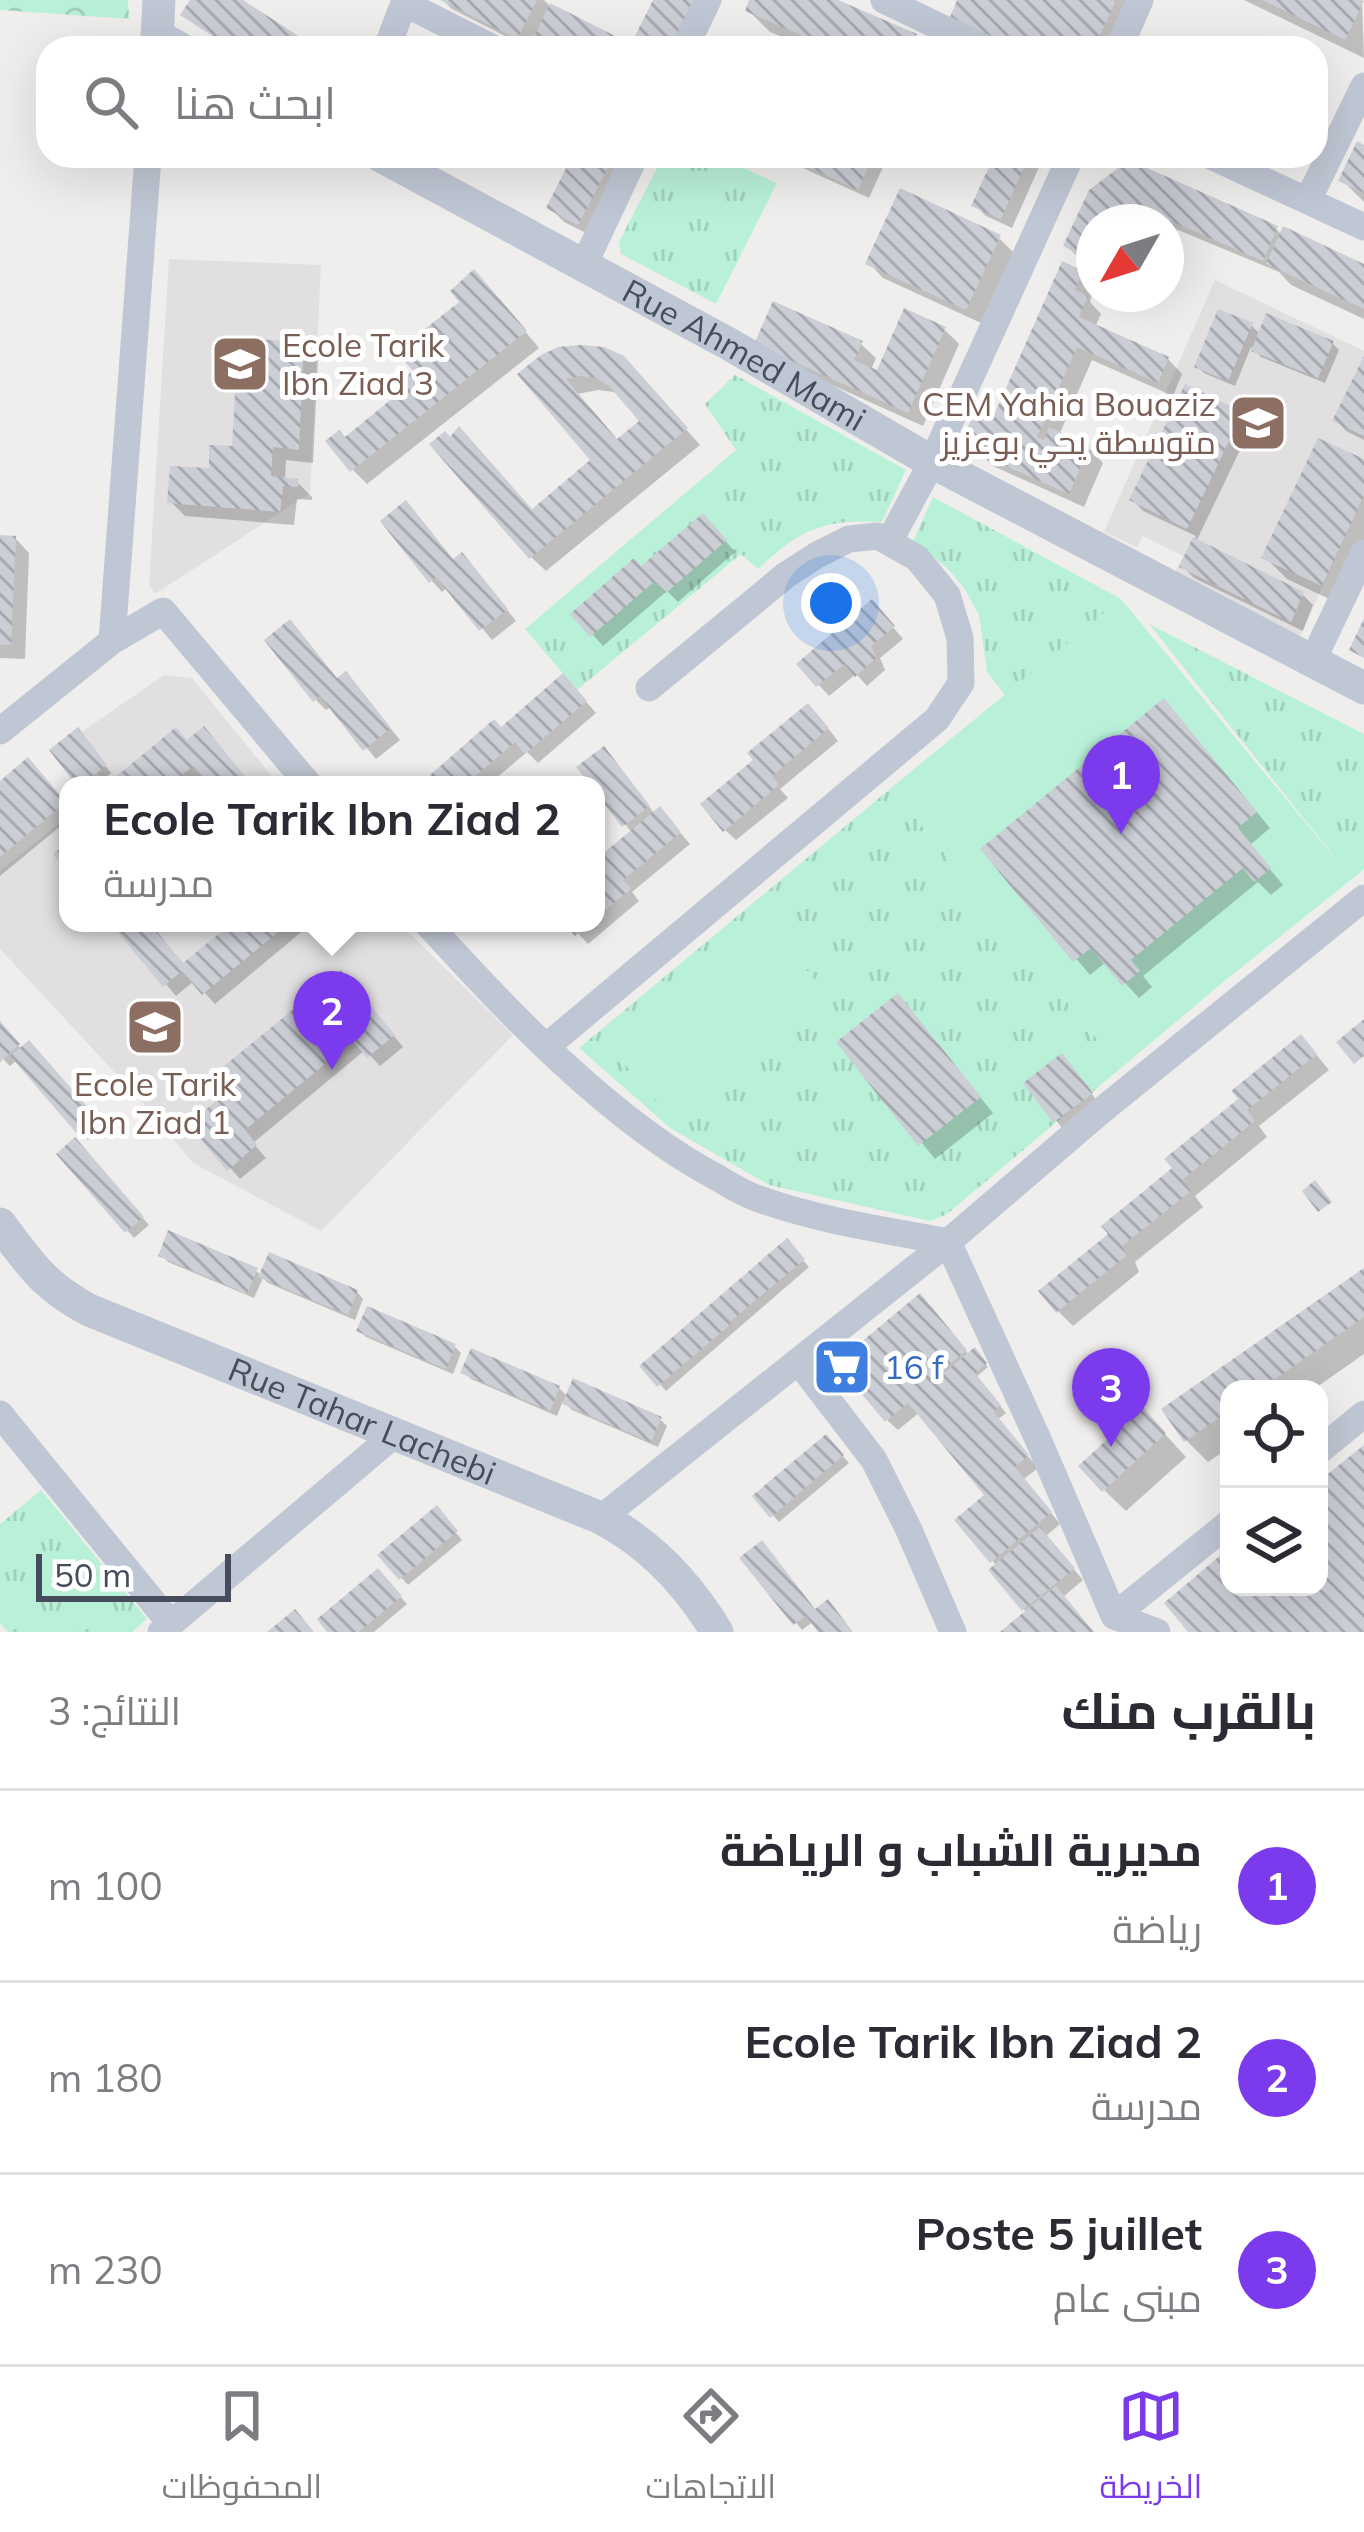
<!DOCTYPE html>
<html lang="ar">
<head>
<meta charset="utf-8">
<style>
	:root { --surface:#fff; --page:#f2f2f3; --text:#2b2b33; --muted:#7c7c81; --line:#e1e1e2; --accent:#7c3aed }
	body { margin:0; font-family:Mulish,Cairo,sans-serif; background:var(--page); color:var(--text); direction:rtl }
	.controls { position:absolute; right:36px; bottom:36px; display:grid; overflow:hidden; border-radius:24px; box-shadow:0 12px 48px #0002 }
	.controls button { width:108px; height:108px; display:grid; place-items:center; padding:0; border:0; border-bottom:3px solid var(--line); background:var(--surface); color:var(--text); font:60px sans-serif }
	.compass { position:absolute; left:1076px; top:204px; width:108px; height:108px; border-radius:50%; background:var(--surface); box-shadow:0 12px 48px #0002; rotate:231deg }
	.scale { position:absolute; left:36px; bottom:30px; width:195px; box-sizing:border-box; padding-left:12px; border:6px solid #454d5c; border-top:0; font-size:33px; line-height:42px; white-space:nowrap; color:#454d5c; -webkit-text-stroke:9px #fff; paint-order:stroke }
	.you { position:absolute; left:831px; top:603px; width:42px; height:42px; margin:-30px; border:9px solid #fff; border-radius:50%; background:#1a73e8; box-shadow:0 0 0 18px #1a73e833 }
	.badge { display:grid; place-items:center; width:78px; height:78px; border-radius:50%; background:var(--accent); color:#fff; font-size:39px; font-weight:700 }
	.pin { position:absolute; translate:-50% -99px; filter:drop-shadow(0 3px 6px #0008) }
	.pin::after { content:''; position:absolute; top:63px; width:42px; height:36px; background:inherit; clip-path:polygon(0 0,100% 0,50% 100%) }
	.popup { position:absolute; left:59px; top:776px; width:546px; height:156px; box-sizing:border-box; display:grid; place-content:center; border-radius:24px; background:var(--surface); filter:drop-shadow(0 3px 9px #0005); font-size:39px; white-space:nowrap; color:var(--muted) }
	.popup b { font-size:45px; color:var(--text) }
	.popup::after { content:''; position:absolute; left:50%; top:100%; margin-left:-24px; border:24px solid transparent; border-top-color:var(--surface) }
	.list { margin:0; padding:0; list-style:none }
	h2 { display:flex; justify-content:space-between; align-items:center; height:156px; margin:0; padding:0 48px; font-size:51px }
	h2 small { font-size:39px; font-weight:400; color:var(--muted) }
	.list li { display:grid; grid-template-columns:78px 1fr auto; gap:36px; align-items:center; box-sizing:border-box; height:192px; padding:0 48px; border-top:3px solid var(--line) }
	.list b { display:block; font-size:45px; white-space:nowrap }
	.list p { margin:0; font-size:39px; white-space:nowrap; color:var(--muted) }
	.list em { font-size:39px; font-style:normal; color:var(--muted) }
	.icon { flex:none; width:66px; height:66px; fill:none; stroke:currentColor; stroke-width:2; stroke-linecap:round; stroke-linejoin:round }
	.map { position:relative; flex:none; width:1364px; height:1632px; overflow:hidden; direction:ltr }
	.search { position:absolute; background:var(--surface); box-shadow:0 12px 48px #0002; left:36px; right:36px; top:36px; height:132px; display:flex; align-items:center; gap:30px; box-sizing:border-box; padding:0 42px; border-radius:36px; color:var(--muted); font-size:45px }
	.sheet { height:732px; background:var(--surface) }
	nav { display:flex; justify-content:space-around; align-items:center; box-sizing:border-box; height:168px; border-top:3px solid var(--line); background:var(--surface); font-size:33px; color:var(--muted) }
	nav a { display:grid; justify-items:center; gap:6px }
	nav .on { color:var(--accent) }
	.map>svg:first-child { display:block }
	.education { fill:#e1dfdf }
	.grass { fill:url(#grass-tufts) }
	.forest { fill:url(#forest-crowns) }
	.garden { fill:#b9f1d8 }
	.shadow { fill:#0003; fill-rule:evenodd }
	.building { fill:url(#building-back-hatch); fill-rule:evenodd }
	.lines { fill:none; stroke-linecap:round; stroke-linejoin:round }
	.minor { stroke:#c0c7d4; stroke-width:27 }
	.tertiary { stroke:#c0c7d4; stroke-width:33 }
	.labels { text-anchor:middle; stroke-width:10; stroke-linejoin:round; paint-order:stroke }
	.education-label { font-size:33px; fill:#785e54; stroke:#fff; text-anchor:start }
	.street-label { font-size:33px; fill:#454d5c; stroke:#fff }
	.shop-label { font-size:33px; fill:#366cbe; stroke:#fff; text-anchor:start }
</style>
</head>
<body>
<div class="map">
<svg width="1364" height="1632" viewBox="0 0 1364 1632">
	<defs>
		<pattern id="grass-tufts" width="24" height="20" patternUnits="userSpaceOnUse" patternTransform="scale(3)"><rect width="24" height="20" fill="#b9f1d8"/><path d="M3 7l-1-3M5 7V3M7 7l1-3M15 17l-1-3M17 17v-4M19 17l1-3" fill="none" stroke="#a0d0bc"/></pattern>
		<pattern id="forest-crowns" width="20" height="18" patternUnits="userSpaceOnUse" patternTransform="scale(3)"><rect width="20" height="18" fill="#b9f1d8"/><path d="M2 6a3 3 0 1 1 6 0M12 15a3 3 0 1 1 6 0" fill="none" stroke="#a0d0bc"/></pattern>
		<pattern id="building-back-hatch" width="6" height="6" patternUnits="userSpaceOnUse" patternTransform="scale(3)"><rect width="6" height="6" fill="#ccced6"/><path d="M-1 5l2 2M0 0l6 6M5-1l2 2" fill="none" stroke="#a7a9b1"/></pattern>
	</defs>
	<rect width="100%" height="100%" fill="#f0eeed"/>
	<path class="education" d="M169,259L321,265L310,493L155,594L149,585Z
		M1215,280L1364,351V495L1300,636L1173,577L1183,556L1143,536L1137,547L1104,532Z
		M164,675L192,678L279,785H107L70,740Z
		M68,816V923H399L513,1035L321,1231L193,1163L144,1104L0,949V871Z"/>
	<path class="grass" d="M663,156H717L777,183L716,304L621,254L619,242Z
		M735,375L906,470L882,522C823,519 801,529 758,569L741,554L577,690L525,629L736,450L705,404Z
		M933,497L1121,599L1005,695L987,672L979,615L964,588L948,569L913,541Z
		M1149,624L1364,734V869L1352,879Z
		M891,788L1121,1068L947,1214L930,1221L769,1185L670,1128L579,1048Z
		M41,1490L147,1619L132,1632H8L0,1623V1524Z"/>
	<path class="forest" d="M0,0H128L129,19L0,10Z"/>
	<path class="garden" d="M1121,599L1352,879L1227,979L1121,1068L891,788Z
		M760,915L821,987L671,1117L608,1045Z"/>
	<path class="shadow" d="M443,0H544L551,7L633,48L656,0L695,48H534L531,44L529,48L452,9Z
		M752,0H830L916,37L927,48H808L770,32L748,10Z
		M961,0H1147L1126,48H996L953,17Z
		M1244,0H1354L1362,4L1364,58Z
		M1364,148V202L1342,180Z
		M562,156H609L627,173L594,237L564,222L549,207L573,162Z
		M786,156H888L869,198L794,164Z
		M997,156H1044L1012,228L986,216L975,205Z
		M1273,156H1302L1297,167Z
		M1092,192L1276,229L1282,235L1364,267V319L1291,285L1279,272L1166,225V222L1144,215L1141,222H1094V267L1082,261L1067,246Z
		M999,238L1014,253L981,323L883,278L869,263Z
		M1081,273L1094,286L1090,302L1101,314L1095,327L1168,359L1182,374L1173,396L1092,360L1059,435L1089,448L1103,463L1084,507L993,466L978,451L982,442L970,430L996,419Z
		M489,288L539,348L367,484L353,470L345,440L409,389Z
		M1251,325L1261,335L1332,343L1339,350L1325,383L1261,357L1251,347L1235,386L1204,373L1197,366Z
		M945,330L959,344L923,426L772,358L861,344L876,358L871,370L878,374Z
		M303,345L318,360L313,463L286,460L285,481L297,482L312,497V500L297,499L294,525L185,516L170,501L212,471L235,449Z
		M1364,363V440L1346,431L1336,420Z
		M521,374L638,375L700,445L546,571L531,557L533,512L595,460ZM598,390L614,392L623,397L643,421L618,442L577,394Z
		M1241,415L1252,425L1196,542L1302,594L1313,605L1303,631L1194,578L1183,567L1196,536L1143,511L1133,500Z
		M1364,463V563L1344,606L1287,579L1265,557Z
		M384,521L454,562L473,567L516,621L492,640L448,587L442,592L432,581Z
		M714,527L735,552L678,602L667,591L603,646L574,614Z
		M0,538H15L29,553L25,659L0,658Z
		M882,614L903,639L880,658L885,670L867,686L856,674L829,696L800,664Z
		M268,640L338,681L357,686L400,740L376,759L332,706L326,710L316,700Z
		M574,688L596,713L538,763L527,752L488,785H443L501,731Z
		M819,717L838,741L780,789L788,798L736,840L725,830Z
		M1178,717L1270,828L1250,845L1283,885L1271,895L1258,882L1143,976L1152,987L1139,998L1106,962L1090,975L985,850Z
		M84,738L111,773L96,785H80Z
		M188,743L251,785H212L204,776L193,785H110Z
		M610,756L655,814L670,821L690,844L632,892L639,901L588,944L568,923H596V875L632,833L593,785Z
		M39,772L68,807V820L0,876V784Z
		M114,923H149L184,966L237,923H312L215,1004L194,981L176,996Z
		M352,984L403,1047L380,1066L365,1050L253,1143L266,1158L240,1179L193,1125Z
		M898,997L993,1113L935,1159L840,1043Z
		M0,1025L22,1050L29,1044L103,1127L88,1140L17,1060L10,1066L0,1056Z
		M1315,1053L1329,1070L1259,1126L1267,1137L1195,1196L1203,1207L1135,1262L1139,1272L1073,1326L1058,1311L1112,1235L1105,1227Z
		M1069,1063L1097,1101L1062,1128L1027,1083Z
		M75,1141L149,1225L134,1238L60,1154Z
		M787,1242L809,1267L666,1391L644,1366Z
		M161,1255L256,1271L262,1276L357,1292L363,1299L355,1320L268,1283L263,1278L254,1298L168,1262Z
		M1364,1271V1354L1314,1389H1229V1448L1208,1462L1186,1440L1165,1409Z
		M930,1308L970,1356L975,1351L988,1367L976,1377L1006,1413L997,1420L1038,1468L1024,1479L1060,1524L1046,1536L1083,1580L1063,1597L1092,1632H1005L1027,1613L992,1570L997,1566L958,1520L988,1495L920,1412L898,1430L887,1420Z
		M359,1330L454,1346L461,1353L453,1374L366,1337Z
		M464,1372L559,1388L568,1397L660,1419L667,1426L658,1447L572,1410L563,1401L557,1416L471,1379Z
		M1164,1433L1186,1457L1126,1511L1104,1490Z
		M826,1438L849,1463L779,1522L756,1497Z
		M438,1511L462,1540L408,1585L381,1555Z
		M743,1559L816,1612L851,1632H822L814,1621L802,1630Z
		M378,1572L407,1604L374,1632H331Z"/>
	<path class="building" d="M190,0H243L317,48H231L180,15Z
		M440,0H537L517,39Z
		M653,0H697L673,48L529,47L550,3L631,44Z
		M749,0H838L917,34L912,48H832L745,11Z
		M957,0H1116L1094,48H1017L950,17Z
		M1262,0H1361L1364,1L1345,40Z
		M1357,141L1364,145V193L1338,181Z
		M572,156H614L578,225L546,208Z
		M784,156H873L858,190Z
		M994,156H1029L1001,219L971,206Z
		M1129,160L1278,226L1263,261L1129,203L1120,222H1094V262L1063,246L1089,190Z
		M900,188L1001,235L966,310L865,264Z
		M1283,226L1364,264V309L1266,264Z
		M1062,261L1083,271L1075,290L1088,296L1079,317L1169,357L1158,383L1077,347L1037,437L1044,440L1049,427L1090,446L1069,494L975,452L981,437L966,431L977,407L994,415Z
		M474,269L527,331L350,472L325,441L339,430L345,437L405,388L399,382L413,371L396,352L459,302L450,291Z
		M773,301L863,341L854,360L877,370L904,308L946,327L908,413L754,344Z
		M1218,309L1253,323L1228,381L1194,367Z
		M1266,313L1334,341L1318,378L1251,351Z
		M238,338L304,342L299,450L273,447L271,476L298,479V487L283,486L280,512L167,503L170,466L209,468V445L232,446Z
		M580,345L604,347L624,356L688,428L529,559L429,444L445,431L450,437L459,426L532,509L590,460L517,374L541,355L558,347ZM581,376L596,378L609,386L639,421L617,439L566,379Z
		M1364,356V436L1332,421Z
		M1185,384L1243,412L1187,529L1129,500Z
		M1318,438L1364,459V495L1322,586L1261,558Z
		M406,500L453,559L462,552L508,609L479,631L436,577L429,583L380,521Z
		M703,513L727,540L666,593L655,581L590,637L570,614L634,558L641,566Z
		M0,535L16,536L11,645H0Z
		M1193,537L1304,592L1291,622L1179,567Z
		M872,599L895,626L871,646L876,658L855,677L844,664L816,687L796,664Z
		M1364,618V658L1349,650Z
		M290,619L337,678L346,671L391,728L363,751L320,696L313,702L264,640Z
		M563,673L587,701L525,754L515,742L465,785H439L430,775L494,719L501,727Z
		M1164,698L1257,812L1238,828L1271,868L1254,882L1243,868L1131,960L1140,971L1122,986L1091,948L1073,962L980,849Z
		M808,703L829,728L772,776L779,785L723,832L700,804L753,760L747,753Z
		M204,726L252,785H208L193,766L170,785H106L176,727L187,740Z
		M78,727L107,765L81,785H76L49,750Z
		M604,746L650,806L622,827L596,793V785H590L576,767Z
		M28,757L66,802L0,857V781Z
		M660,806L681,832L623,880L631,889L596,918V871L605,863L599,857Z
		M68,842V873L53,854Z
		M110,923H150L183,963L232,923H289L202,995L182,971L163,987Z
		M564,923H590L575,936Z
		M341,970L395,1035L367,1058L353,1041L245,1130L257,1145L227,1171L188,1124L215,1102L201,1085Z
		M898,993L981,1097L918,1146L836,1042Z
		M1364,1019V1056L1354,1064L1336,1042Z
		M0,1021L20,1044L0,1062Z
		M1301,1034L1317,1054L1247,1110L1255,1121L1182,1180L1191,1191L1122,1246L1126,1256L1056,1313L1038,1291L1108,1234L1101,1226L1172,1168L1164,1159L1238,1099L1231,1091Z
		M29,1040L98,1119L79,1136L10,1056Z
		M1062,1053L1093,1093L1053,1123L1023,1083Z
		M75,1137L144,1217L125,1233L56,1154Z
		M1315,1180L1332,1202L1318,1212L1302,1191Z
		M168,1230L258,1268L247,1294L158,1256Z
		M787,1238L805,1259L731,1321L717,1308L731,1324L657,1387L639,1366Z
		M269,1252L358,1290L348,1315L258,1277Z
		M1364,1268V1317L1261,1389H1229V1411L1184,1442L1161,1409Z
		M920,1293L967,1350L931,1379L933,1382L975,1347L987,1363L975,1373L1001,1405L993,1411L1029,1455L1015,1467L1052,1512L990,1563L954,1520L984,1495L908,1403L885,1422L836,1363Z
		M367,1306L456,1344L446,1369L356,1331Z
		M471,1348L560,1386L550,1411L460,1373Z
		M573,1378L662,1417L651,1442L562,1404Z
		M1143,1407L1166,1433L1102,1492L1078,1466Z
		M826,1434L844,1455L770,1518L752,1496Z
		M1364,1445V1632H1188L1164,1603L1229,1548V1587H1319V1481Z
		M437,1505L458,1531L399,1580L377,1555Z
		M1040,1527L1075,1568L1022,1611L988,1570Z
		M762,1540L815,1609L828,1599L853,1632H818L806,1616L793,1625L739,1558Z
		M378,1568L402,1596L359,1632H327L317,1619Z
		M1056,1586L1094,1632H1000L1014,1620Z
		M295,1609L314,1632H267Z"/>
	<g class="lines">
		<path class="minor" d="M884,0L984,48
			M404,3L493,48
			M387,48L405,0
			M685,48L708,0
			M1119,48L1140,0
			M1211,156L1364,227
			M1308,200L1364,86
			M583,267L635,156
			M890,540L932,462L1071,156
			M112,641L148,156
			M1312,662L1364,553
			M0,731L112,641L163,611L309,785
			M427,923C506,1011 613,1123 718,1178C731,1186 744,1194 759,1199C820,1221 885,1230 948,1242L1037,1437L1114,1616L1229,1523
			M547,1046L937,719L961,683L960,638L947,595L917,558L878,536L849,539L817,555L786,575L649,688
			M798,1361L874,1460L908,1528L953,1632
			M0,1414L171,1624
			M1319,1451L1364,1414
			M601,1518L948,1242L1101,1111L1364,898
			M1114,1616L1157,1632
			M161,1632L394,1435"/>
		<g class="tertiary">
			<path d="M159,0L157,36L179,48"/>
			<path id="s1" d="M381,156L729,344L932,462L1364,688"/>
			<path id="s2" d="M0,1224C30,1264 44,1286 89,1310L601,1518C651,1544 688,1584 717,1632"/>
		</g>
	</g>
	<defs>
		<symbol id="school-square" viewBox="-11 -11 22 22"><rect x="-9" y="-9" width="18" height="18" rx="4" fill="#8d6e63" stroke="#fff"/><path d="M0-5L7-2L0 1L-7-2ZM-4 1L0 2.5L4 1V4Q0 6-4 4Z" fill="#fff"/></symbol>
		<symbol id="supermarket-square" viewBox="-11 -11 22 22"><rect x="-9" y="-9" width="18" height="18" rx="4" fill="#3f7fe0" stroke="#fff"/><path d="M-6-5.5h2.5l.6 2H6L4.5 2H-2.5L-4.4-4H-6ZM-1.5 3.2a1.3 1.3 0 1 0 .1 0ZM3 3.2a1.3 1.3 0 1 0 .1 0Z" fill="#fff"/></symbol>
	</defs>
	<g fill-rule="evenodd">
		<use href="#school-square" x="207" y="331" width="66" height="66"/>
		<use href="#school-square" x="1225" y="390" width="66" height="66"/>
		<use href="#school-square" x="122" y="994" width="66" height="66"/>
		<use href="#supermarket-square" x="809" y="1334" width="66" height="66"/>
	</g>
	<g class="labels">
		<g class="education-label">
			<text x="282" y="357">Ecole Tarik<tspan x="282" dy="38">Ibn Ziad 3</tspan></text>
			<text x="1216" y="416" text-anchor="end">CEM Yahia Bouaziz<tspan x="1216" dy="38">متوسطة يحي بوعزيز</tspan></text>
			<text x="155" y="1096" text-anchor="middle">Ecole Tarik<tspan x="155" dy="38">Ibn Ziad 1</tspan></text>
		</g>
		<g class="street-label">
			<text dy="12" stroke="none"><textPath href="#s1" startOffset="414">Rue Ahmed Mami</textPath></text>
			<text dy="12" stroke="none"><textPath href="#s2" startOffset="420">Rue Tahar Lachebi</textPath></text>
		</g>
		<g class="shop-label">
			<text x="884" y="1379">16 f</text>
		</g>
	</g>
</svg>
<div class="controls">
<button><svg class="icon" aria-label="locate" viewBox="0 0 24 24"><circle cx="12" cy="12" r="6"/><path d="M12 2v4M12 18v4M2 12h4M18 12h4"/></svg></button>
<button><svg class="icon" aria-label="layers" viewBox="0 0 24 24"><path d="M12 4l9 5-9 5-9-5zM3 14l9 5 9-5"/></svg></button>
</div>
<svg class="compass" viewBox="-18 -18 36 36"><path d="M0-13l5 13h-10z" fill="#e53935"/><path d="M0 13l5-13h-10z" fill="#7c7c81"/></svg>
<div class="scale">50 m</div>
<div class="you"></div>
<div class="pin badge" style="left:1121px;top:834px">1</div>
<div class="pin badge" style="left:332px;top:1070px">2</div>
<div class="popup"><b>Ecole Tarik Ibn Ziad 2</b>مدرسة</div>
<div class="pin badge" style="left:1111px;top:1447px">3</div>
<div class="search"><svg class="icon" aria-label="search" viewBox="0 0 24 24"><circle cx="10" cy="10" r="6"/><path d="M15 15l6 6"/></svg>ابحث هنا</div>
</div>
<section class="sheet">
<h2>بالقرب منك<small>النتائج: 3</small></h2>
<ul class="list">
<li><span class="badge">1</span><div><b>مديرية الشباب و الرياضة</b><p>رياضة</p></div><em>100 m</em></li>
<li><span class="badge">2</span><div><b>Ecole Tarik Ibn Ziad 2</b><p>مدرسة</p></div><em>180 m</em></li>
<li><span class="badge">3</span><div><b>Poste 5 juillet</b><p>مبنى عام</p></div><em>230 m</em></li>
</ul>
</section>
<nav>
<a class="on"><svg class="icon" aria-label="map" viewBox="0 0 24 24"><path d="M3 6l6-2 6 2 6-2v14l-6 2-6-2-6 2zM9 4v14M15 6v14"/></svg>الخريطة</a>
<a><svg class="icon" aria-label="directions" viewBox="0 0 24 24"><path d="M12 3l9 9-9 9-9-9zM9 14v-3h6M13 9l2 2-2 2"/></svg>الاتجاهات</a>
<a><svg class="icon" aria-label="saved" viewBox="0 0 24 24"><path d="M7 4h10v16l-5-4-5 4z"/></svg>المحفوظات</a>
</nav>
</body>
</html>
